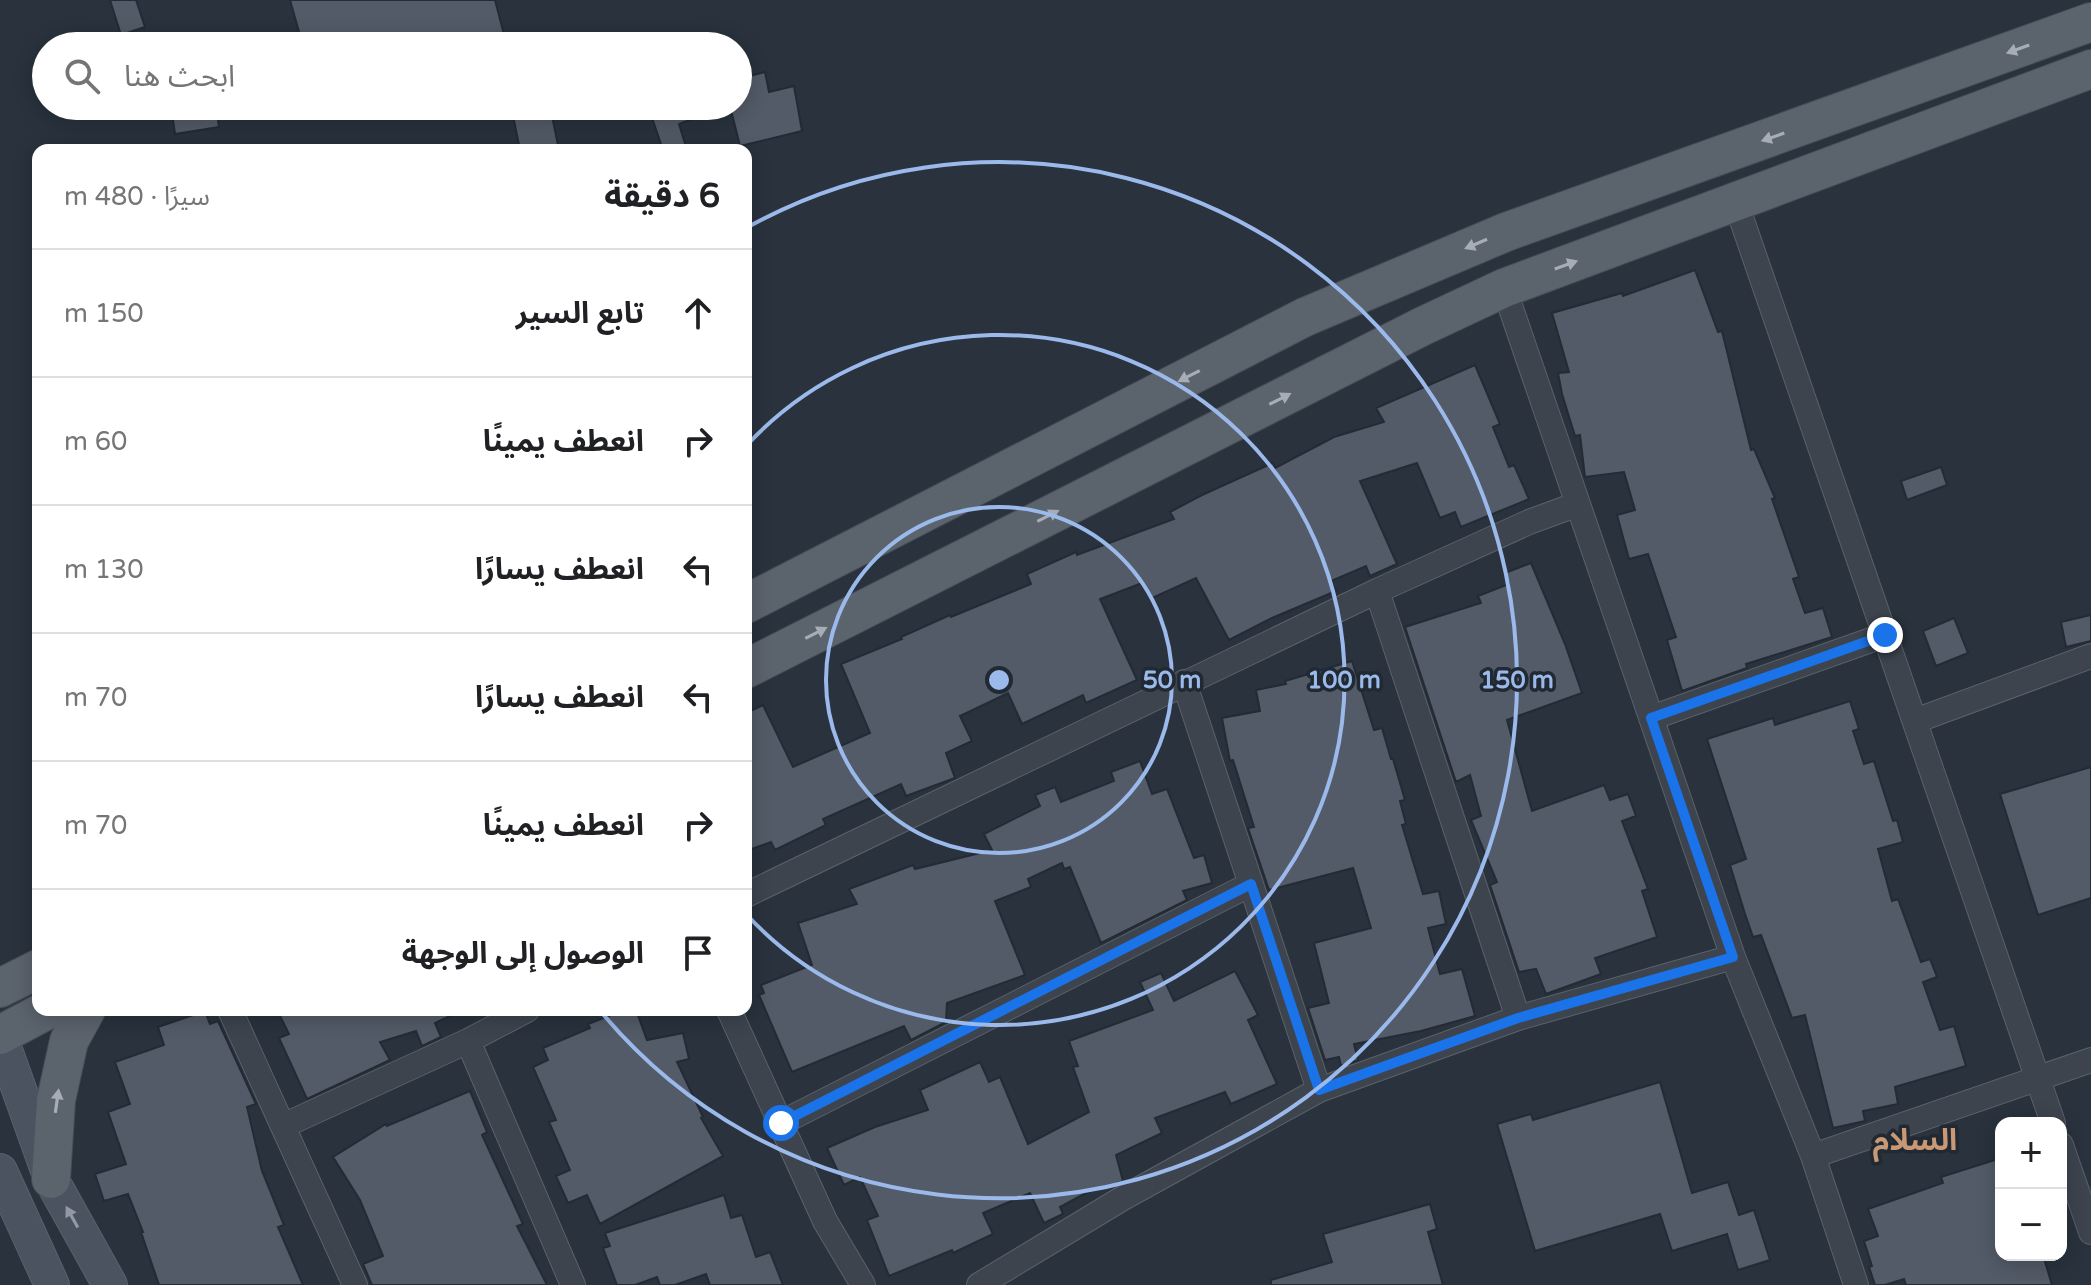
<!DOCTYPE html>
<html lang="ar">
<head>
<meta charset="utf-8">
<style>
	:root { --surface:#fff; --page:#f6f6f6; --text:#202124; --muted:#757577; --line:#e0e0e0 }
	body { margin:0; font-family:"Varela Round","Noto Sans Arabic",sans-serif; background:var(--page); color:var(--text); direction:rtl }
	.controls { position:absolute; right:24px; bottom:24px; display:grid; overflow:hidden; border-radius:16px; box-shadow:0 4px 20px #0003 }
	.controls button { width:72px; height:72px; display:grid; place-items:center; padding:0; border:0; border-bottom:2px solid var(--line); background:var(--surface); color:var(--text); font:40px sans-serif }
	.stop { position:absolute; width:24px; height:24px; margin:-18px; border:6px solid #1a73e8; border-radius:50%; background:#fff }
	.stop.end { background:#1a73e8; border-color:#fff; box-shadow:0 2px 8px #0008 }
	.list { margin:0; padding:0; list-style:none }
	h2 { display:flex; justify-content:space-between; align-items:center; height:104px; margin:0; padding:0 32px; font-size:34px }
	h2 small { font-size:26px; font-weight:400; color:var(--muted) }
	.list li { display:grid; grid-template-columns:52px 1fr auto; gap:24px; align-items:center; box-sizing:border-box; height:128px; padding:0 32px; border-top:2px solid var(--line) }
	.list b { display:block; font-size:30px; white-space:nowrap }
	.list em { font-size:26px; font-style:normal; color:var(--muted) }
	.icon { flex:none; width:44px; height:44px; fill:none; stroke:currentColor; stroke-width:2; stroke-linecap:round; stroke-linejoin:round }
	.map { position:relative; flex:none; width:2091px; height:1285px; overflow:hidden; direction:ltr }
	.search { position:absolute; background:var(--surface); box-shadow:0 4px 20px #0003; left:32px; top:32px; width:720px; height:88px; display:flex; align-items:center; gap:20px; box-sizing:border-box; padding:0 28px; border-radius:44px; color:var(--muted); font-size:30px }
	.panel { position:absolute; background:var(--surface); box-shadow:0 4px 20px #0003; left:32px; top:144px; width:720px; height:872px; border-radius:16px; direction:rtl }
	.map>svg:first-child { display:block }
	.building { fill:#535b68; stroke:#232b35; stroke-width:2 }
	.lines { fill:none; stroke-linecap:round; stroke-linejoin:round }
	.street-casing { stroke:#5a626b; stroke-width:26 }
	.secondary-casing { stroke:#5a626b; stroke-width:36 }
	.primary-casing { stroke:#464d57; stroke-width:40 }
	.street { stroke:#3d444e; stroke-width:24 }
	.secondary { stroke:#4b5360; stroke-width:34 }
	.primary { stroke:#5b636d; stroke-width:38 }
	.oneway { fill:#a6adb6 }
	.oneway2 { fill:#9299a4 }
	.route { stroke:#1a73e8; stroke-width:10 }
	.ring { fill:none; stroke:#9bb9eb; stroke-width:4 }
	.labels { text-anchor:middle; stroke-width:7; stroke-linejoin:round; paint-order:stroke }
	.neighbourhood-label { font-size:30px; font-weight:bold; fill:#c89974; stroke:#212933 }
	.centre { fill:#9bb9eb; stroke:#212933; stroke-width:4 }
	.ring-label { font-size:24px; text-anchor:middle; font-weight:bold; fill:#9bb9eb; stroke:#212933; stroke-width:7; stroke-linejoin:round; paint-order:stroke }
</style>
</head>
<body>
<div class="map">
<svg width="2091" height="1285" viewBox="0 0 2091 1285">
	<rect width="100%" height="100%" fill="#29323d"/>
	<path class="building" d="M110,0H136L145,27L121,35Z
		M290,0H495L507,46H479L477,37L443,46H303Z
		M765,72L769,92L794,86L802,131L740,146L730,106H738V79Z
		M171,106H216L219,127L175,134Z
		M511,106H550L559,150H520Z
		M648,106H722L723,107L679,124L687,150H663Z
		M1695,270L1718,332L1722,331L1751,450L1754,449L1775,498L1772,499L1799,577L1793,579L1805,613L1823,608L1832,637L1746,664L1747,668L1682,691L1667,640L1676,637L1648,554L1629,559L1617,515L1635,510L1624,472L1585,477L1580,435L1575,436L1562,394L1558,373L1569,372L1552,313L1622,293L1623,296Z
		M1475,365L1500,424L1493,427L1509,467L1514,465L1529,499L1461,527L1455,512L1440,518L1417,463L1360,481L1397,564L1370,576L1366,566L1331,581L1336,591L1272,618L1229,640L1196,578L1150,599L1142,583L1100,599L1137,680L1086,703L1083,695L1022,724L1008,693L960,716L972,741L946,753L955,778L906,796L901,784L823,819L826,825L775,850L771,842L746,851V713L763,705L793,767L870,733L841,664L902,639L901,637L950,615L951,617L1031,584L1027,574L1076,552L1077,555L1174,519L1170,512L1202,495L1273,463L1275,468L1334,437L1384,422L1376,408Z
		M1941,467L1947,485L1907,500L1901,481Z
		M1531,563L1565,644L1582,693L1507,720L1532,811L1604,785L1610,800L1628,794L1636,816L1622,821L1648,889L1642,891L1657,937L1595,958L1601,974L1546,994L1536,969L1519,972L1490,885L1497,882L1471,820L1481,816L1470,775L1456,782L1405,627L1481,603L1478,596L1509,584L1505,573Z
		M2091,615V641L2066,647L2061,622Z
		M1954,618L1968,653L1936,666L1923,631Z
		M1352,661L1374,730L1382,728L1391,759H1393L1405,800L1400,801L1406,824L1402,825L1423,894L1439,891L1446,924L1428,928L1440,974L1462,969L1475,1016L1421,1031L1354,1044L1358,1060L1341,1066L1339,1057L1325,1060L1308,1008L1329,1003L1314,943L1371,928L1353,868L1269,890L1248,828L1254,827L1233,760L1230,761L1222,718L1260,711L1256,690L1286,684L1285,681Z
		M1850,701L1859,729L1853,731L1864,764L1874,761L1893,821L1897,820L1903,842L1878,849L1892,901L1898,899L1921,962L1930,959L1937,977L1923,982L1940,1030L1954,1026L1966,1066L1895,1087L1898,1104L1863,1111L1865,1121L1833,1128L1805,1015L1792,1018L1761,935L1753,937L1745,914L1730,865L1746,859L1707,739L1773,718L1775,725Z
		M1140,761L1152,794L1167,789L1194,858L1204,855L1212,883L1183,891L1187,900L1101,943L1070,867L1064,869L1062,863L1028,879L1031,887L995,901L1025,975L947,1003L946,1022L911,1040L904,1026L792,1072L759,995L764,993L761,985L812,965L798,923L857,904L849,889L913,865L915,869L992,850L984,834L1040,806L1035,795L1055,787L1061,802L1114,781L1111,772Z
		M2091,767V898L2038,915L2000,794Z
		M1235,971L1258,1015L1248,1020L1277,1084L1231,1104L1225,1092L1155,1118L1162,1133L1116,1155L1123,1181L1086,1193L1060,1207L1063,1214L1044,1223L1030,1193L983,1213L993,1234L953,1253L952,1250L889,1276L867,1220L878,1216L860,1177L844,1185L827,1148L875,1127L928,1110L920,1090L980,1062L989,1082L1000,1077L1028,1144L1089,1112L1073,1067L1078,1066L1069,1041L1153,1010L1140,982L1161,973L1174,1001Z
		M277,1010H463L435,1023L441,1037L422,1046L416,1031L380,1042L390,1060L307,1099L279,1038L289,1034Z
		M624,1010H636L647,1040L683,1033L689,1059L677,1062L703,1117L701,1118L723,1156L600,1224L587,1195L568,1203L556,1176L570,1170L549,1122L556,1120L533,1067L548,1060L543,1048L590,1028L588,1024Z
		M205,1011L210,1024L218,1021L256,1104L247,1107L262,1171L284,1225L278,1227L303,1285H159L141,1232H143L128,1194L104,1201L95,1174L126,1164L108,1112L130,1104L115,1062L164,1045L158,1027Z
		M1660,1082L1692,1193L1728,1182L1739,1215L1754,1210L1770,1260L1738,1270L1727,1234L1672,1251L1660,1214L1535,1251L1497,1124L1531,1114L1533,1120Z
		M470,1091L487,1132L482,1135L523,1224L517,1226L547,1285H372L363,1264L383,1256L360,1200L333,1157L386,1124L387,1126Z
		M2001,1158V1255H2043L2052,1285H1906L1904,1279L1885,1285H1875L1869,1267L1872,1266L1864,1241L1878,1236L1868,1209L1943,1183L1941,1177Z
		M724,1195L731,1218L742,1215L756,1257L770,1252L783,1285H710L706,1274L675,1285H660L657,1277L635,1285H617L603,1248L610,1246L605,1233Z
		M1430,1204L1437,1229L1428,1232L1443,1285H1271V1280L1332,1262L1323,1234Z"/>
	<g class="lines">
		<defs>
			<path id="street" d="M1736,203L2053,1123
				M1504,288L1733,957L1813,1156L1856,1285
				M1377,591L1529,522L1578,504
				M1184,682L1319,1090
				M1651,718L1885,635
				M1915,721L2091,656
				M746,895L1377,591L1518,1018
				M230,1010L355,1285
				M527,1010L468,1041L573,1285
				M729,1010L825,1221L863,1285
				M781,1123L1251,884
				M283,1126L468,1041
				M2061,1145L2091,1232
				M1813,1156L2091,1060
				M979,1285L1123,1198L1319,1090L1518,1018L1733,957"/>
			<path id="secondary" d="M0,1036L51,1179L110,1285
				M0,1171L52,1285"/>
			<path id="primary" d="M746,604L1305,317L1506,232L2091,22
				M746,669L1423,326L1504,288L2091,69
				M0,988L38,969
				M0,1035L47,1010
				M51,1179L56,1100L69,1041L86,1010"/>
		</defs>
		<use href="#street" class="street-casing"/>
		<use href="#secondary" class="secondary-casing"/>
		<use href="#primary" class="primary-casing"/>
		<use href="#street" class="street"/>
		<use href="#secondary" class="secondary"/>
		<use href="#primary" class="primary"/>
	</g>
	<defs><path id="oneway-solid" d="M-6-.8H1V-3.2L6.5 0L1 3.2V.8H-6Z" transform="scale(2)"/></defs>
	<g class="oneway">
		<use href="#oneway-solid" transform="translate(2018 49) rotate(160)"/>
		<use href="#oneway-solid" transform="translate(1773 137) rotate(161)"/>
		<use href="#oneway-solid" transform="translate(1476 244) rotate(157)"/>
		<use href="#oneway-solid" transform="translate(1566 265) rotate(-20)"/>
		<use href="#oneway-solid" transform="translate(1189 376) rotate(153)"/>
		<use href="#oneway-solid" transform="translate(1280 399) rotate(-27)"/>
		<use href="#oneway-solid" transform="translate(1048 516) rotate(-27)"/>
		<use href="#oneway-solid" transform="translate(816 633) rotate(-27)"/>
		<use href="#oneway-solid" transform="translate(57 1101) rotate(-82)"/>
	</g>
	<use class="oneway2" href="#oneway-solid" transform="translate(72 1217) rotate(-119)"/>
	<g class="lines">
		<path class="route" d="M781,1123L1251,884L1319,1090L1518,1018L1733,957L1651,718L1885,635"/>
	</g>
	<g class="ring">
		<circle cx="999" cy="680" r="173"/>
		<path d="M747 445A345 345 0 1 1 747 915"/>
		<path d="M748 227A518 518 0 1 1 602 1013"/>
	</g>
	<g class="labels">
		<g class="neighbourhood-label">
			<text x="1915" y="1150">السلام</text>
		</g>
	</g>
	<circle cx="999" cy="680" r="12" class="centre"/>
	<g class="ring-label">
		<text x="1172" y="688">50 m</text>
		<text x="1344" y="688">100 m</text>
		<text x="1517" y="688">150 m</text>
	</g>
</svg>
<div class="controls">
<button>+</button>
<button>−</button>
</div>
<div class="stop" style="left:781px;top:1123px"></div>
<div class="stop end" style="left:1885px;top:635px"></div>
<div class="search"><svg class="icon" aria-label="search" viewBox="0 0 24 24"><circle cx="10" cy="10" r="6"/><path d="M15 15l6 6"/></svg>ابحث هنا</div>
<section class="panel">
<h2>6 دقيقة<small>سيرًا · 480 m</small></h2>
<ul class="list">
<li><svg class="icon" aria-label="ahead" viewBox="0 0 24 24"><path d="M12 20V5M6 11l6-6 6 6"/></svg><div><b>تابع السير</b></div><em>150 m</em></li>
<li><svg class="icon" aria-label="right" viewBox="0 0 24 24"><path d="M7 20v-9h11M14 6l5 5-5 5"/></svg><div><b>انعطف يمينًا</b></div><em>60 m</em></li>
<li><svg class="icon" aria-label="left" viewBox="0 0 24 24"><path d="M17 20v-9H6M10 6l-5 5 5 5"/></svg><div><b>انعطف يسارًا</b></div><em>130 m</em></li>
<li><svg class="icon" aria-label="left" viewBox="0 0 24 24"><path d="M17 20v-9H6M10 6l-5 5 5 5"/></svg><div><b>انعطف يسارًا</b></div><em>70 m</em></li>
<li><svg class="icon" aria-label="right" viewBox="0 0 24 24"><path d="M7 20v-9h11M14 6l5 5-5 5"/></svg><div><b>انعطف يمينًا</b></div><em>70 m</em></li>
<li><svg class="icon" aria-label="arrive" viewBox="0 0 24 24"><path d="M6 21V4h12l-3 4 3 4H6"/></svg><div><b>الوصول إلى الوجهة</b></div></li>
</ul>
</section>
</div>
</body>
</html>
